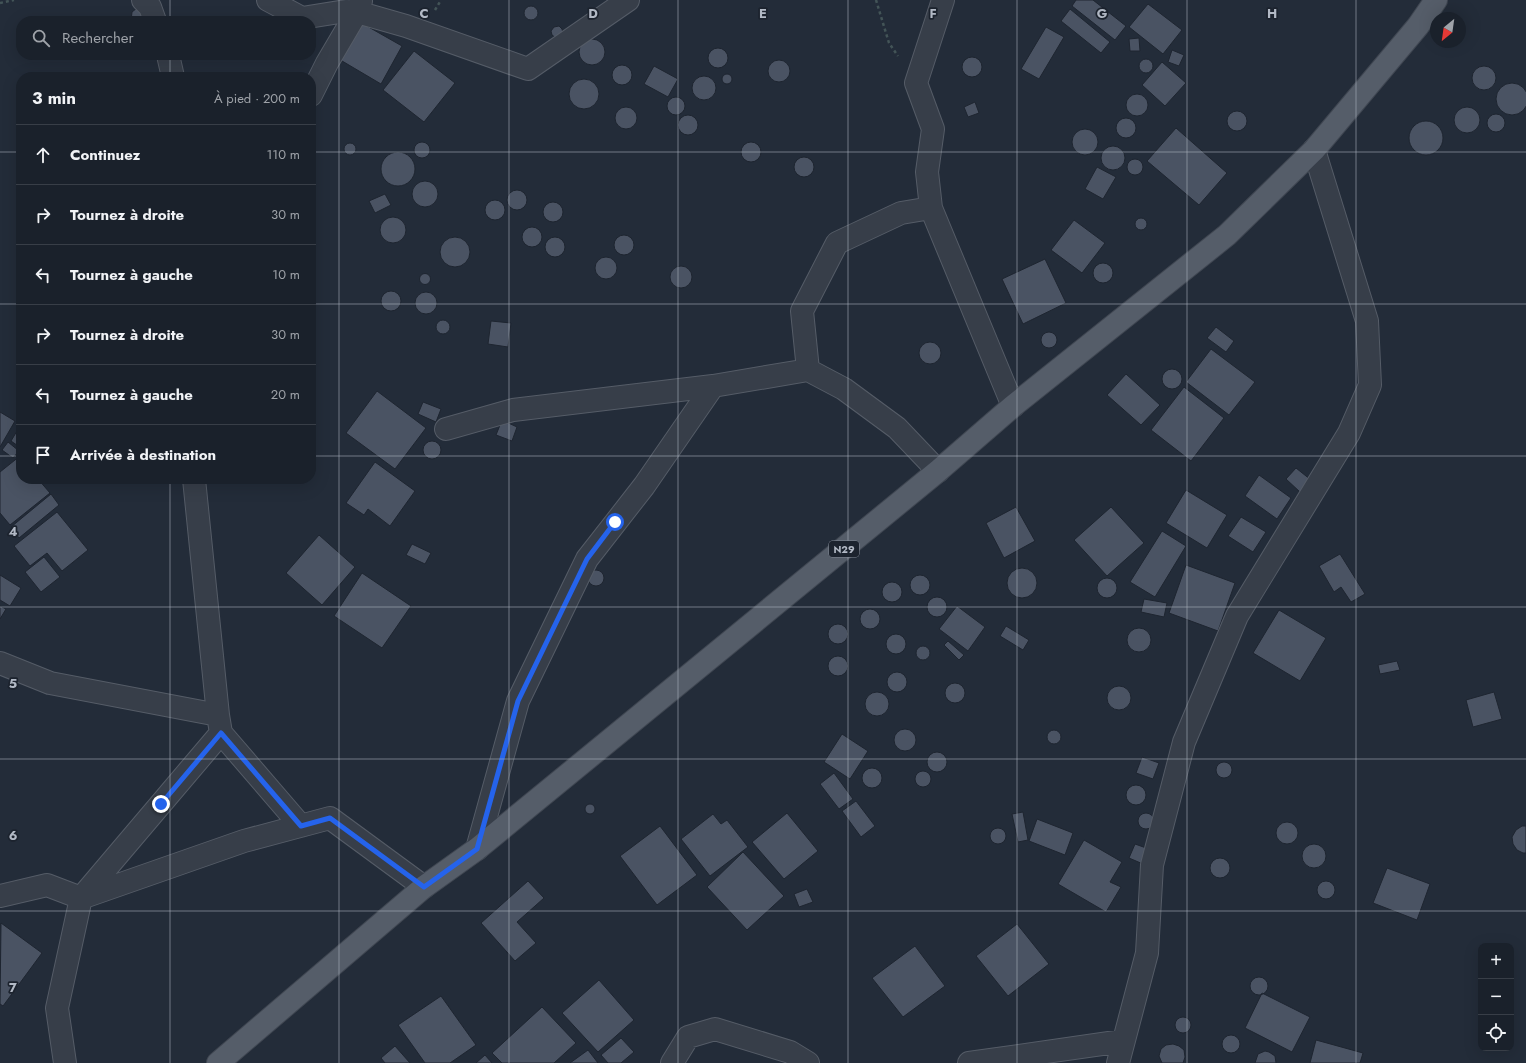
<!DOCTYPE html>
<html lang="fr">
<head>
<meta charset="utf-8">
<style>
	:root { --surface:#1a212b; --page:#232933; --text:#f1f3f6; --muted:#9fa3a9; --line:#383e47 }
	body { margin:0; font-family:Jost,sans-serif; background:var(--page); color:var(--text) }
	.controls { position:absolute; right:12px; bottom:12px; display:grid; overflow:hidden; border-radius:8px; box-shadow:0 4px 16px #0002 }
	.controls button { width:36px; height:36px; display:grid; place-items:center; padding:0; border:0; border-bottom:1px solid var(--line); background:var(--surface); color:var(--text); font:20px sans-serif }
	.compass { position:absolute; left:1430px; top:12px; width:36px; height:36px; border-radius:50%; background:var(--surface); box-shadow:0 4px 16px #0002; rotate:209deg }
	.stop { position:absolute; width:12px; height:12px; margin:-9px; border:3px solid #2563eb; border-radius:50%; background:#fff }
	.stop.end { background:#2563eb; border-color:#fff; box-shadow:0 1px 4px #0008 }
	.list { margin:0; padding:0; list-style:none }
	h2 { display:flex; justify-content:space-between; align-items:center; height:52px; margin:0; padding:0 16px; font-size:17px }
	h2 small { font-size:13px; font-weight:400; color:var(--muted) }
	.list li { display:grid; grid-template-columns:26px 1fr auto; gap:12px; align-items:center; box-sizing:border-box; height:60px; padding:0 16px; border-top:1px solid var(--line) }
	.list b { display:block; font-size:15px; white-space:nowrap }
	.list em { font-size:13px; font-style:normal; color:var(--muted) }
	.icon { flex:none; width:22px; height:22px; fill:none; stroke:currentColor; stroke-width:2; stroke-linecap:round; stroke-linejoin:round }
	.map { position:relative; flex:none; width:1526px; height:1063px; overflow:hidden }
	.search { position:absolute; background:var(--surface); box-shadow:0 4px 16px #0002; left:16px; top:16px; width:300px; height:44px; display:flex; align-items:center; gap:10px; box-sizing:border-box; padding:0 14px; border-radius:16px; color:var(--muted); font-size:15px }
	.panel { position:absolute; background:var(--surface); box-shadow:0 4px 16px #0002; left:16px; top:72px; width:300px; height:412px; border-radius:16px }
	.map>svg:first-child { display:block }
	.building { fill:#4a5363; stroke:#1e2530 }
	.lines { fill:none; stroke-linecap:round; stroke-linejoin:round }
	.street-casing { stroke:#555c67; stroke-width:24 }
	.primary-casing { stroke:#404752; stroke-width:24 }
	.path { stroke:#435457; stroke-width:2.5; stroke-dasharray:3 3; stroke-linecap:butt }
	.street { stroke:#373e49; stroke-width:22 }
	.primary { stroke:#555d69; stroke-width:22 }
	.route { stroke:#2563eb; stroke-width:5 }
	.grid { fill:none; stroke:#b2b9c5; stroke-width:1; stroke-opacity:0.55 }
	.labels { text-anchor:middle; stroke-width:3.5; stroke-linejoin:round; paint-order:stroke }
	.shield { fill:#1c232e; stroke:#858c98; stroke-width:1 }
	.shield-label { font-size:10px; font-weight:bold; fill:#b2b9c5 }
	.grid-label { font-size:13px; text-anchor:middle; font-weight:bold; fill:#b2b9c5; stroke:#1c232e; stroke-width:3.5; stroke-linejoin:round; paint-order:stroke }
</style>
</head>
<body>
<div class="map">
<svg width="1526" height="1063" viewBox="0 0 1526 1063">
	<rect width="100%" height="100%" fill="#232c39"/>
	<path class="building" d="M1076,0H1093L1126,26L1115,40L1072,6Z
		M1148,4L1182,30L1163,54L1129,27Z
		M524 13a7 7 0 1 1 14 0a7 7 0 1 1-14 0Z
		M137,8L151,21H131L132,12Z
		M1070,9L1110,42L1101,53L1061,21Z
		M358,21L402,46L381,84L337,58Z
		M559,26L562,29L563,33L556,38L552,35L551,31L554,27Z
		M1046,27L1064,37L1039,79L1021,69Z
		M1139,38L1140,51H1130L1129,39Z
		M579 52a13 13 0 1 1 26 0a13 13 0 1 1-26 0Z
		M708 58a10 10 0 1 1 20 0a10 10 0 1 1-20 0Z
		M1172,50L1184,55L1179,66L1168,62Z
		M414,51L455,83L424,122L383,90Z
		M962 67a10 10 0 1 1 20 0a10 10 0 1 1-20 0Z
		M1139 66a7 7 0 1 1 14 0a7 7 0 1 1-14 0Z
		M768 71a11 11 0 1 1 22 0a11 11 0 1 1-22 0Z
		M1162,62L1186,83L1165,106L1142,85Z
		M612 75a10 10 0 1 1 20 0a10 10 0 1 1-20 0Z
		M1472 78a12 12 0 1 1 24 0a12 12 0 1 1-24 0Z
		M654,66L678,79L668,97L644,84Z
		M722 79a5 5 0 1 1 10 0a5 5 0 1 1-10 0Z
		M692 88a12 12 0 1 1 24 0a12 12 0 1 1-24 0Z
		M569 94a15 15 0 1 1 30 0a15 15 0 1 1-30 0Z
		M1496 99a16 16 0 1 1 32 0a16 16 0 1 1-32 0Z
		M1126 105a11 11 0 1 1 22 0a11 11 0 1 1-22 0Z
		M667 106a9 9 0 1 1 18 0a9 9 0 1 1-18 0Z
		M975,102L979,113L968,117L964,107Z
		M1454 120a13 13 0 1 1 26 0a13 13 0 1 1-26 0Z
		M615 118a11 11 0 1 1 22 0a11 11 0 1 1-22 0Z
		M1227 121a10 10 0 1 1 20 0a10 10 0 1 1-20 0Z
		M1487 123a9 9 0 1 1 18 0a9 9 0 1 1-18 0Z
		M678 125a10 10 0 1 1 20 0a10 10 0 1 1-20 0Z
		M21,116V127L18,126L17,121L18,117Z
		M1116 128a10 10 0 1 1 20 0a10 10 0 1 1-20 0Z
		M1409 138a17 17 0 1 1 34 0a17 17 0 1 1-34 0Z
		M1176,128L1227,173L1199,205L1147,161Z
		M1072 142a13 13 0 1 1 26 0a13 13 0 1 1-26 0Z
		M741 152a10 10 0 1 1 20 0a10 10 0 1 1-20 0Z
		M414 150a8 8 0 1 1 16 0a8 8 0 1 1-16 0Z
		M344 149a6 6 0 1 1 12 0a6 6 0 1 1-12 0Z
		M1101 158a12 12 0 1 1 24 0a12 12 0 1 1-24 0Z
		M381 169a17 17 0 1 1 34 0a17 17 0 1 1-34 0Z
		M794 167a10 10 0 1 1 20 0a10 10 0 1 1-20 0Z
		M1127 167a8 8 0 1 1 16 0a8 8 0 1 1-16 0Z
		M1097,167L1116,177L1103,199L1085,189Z
		M412 194a13 13 0 1 1 26 0a13 13 0 1 1-26 0Z
		M507 200a10 10 0 1 1 20 0a10 10 0 1 1-20 0Z
		M385,194L391,205L375,213L369,201Z
		M485 210a10 10 0 1 1 20 0a10 10 0 1 1-20 0Z
		M543 212a10 10 0 1 1 20 0a10 10 0 1 1-20 0Z
		M380 230a13 13 0 1 1 26 0a13 13 0 1 1-26 0Z
		M1135 224a6 6 0 1 1 12 0a6 6 0 1 1-12 0Z
		M1074,220L1105,243L1082,273L1051,250Z
		M522 237a10 10 0 1 1 20 0a10 10 0 1 1-20 0Z
		M614 245a10 10 0 1 1 20 0a10 10 0 1 1-20 0Z
		M440 252a15 15 0 1 1 30 0a15 15 0 1 1-30 0Z
		M545 247a10 10 0 1 1 20 0a10 10 0 1 1-20 0Z
		M595 268a11 11 0 1 1 22 0a11 11 0 1 1-22 0Z
		M1045,259L1066,303L1023,324L1002,279Z
		M1093 273a10 10 0 1 1 20 0a10 10 0 1 1-20 0Z
		M670 277a11 11 0 1 1 22 0a11 11 0 1 1-22 0Z
		M419.5 279a5.5 5.5 0 1 1 11 0a5.5 5.5 0 1 1-11 0Z
		M381 301a10 10 0 1 1 20 0a10 10 0 1 1-20 0Z
		M415 303a11 11 0 1 1 22 0a11 11 0 1 1-22 0Z
		M436 327a7 7 0 1 1 14 0a7 7 0 1 1-14 0Z
		M491,321L511,323L508,347L488,344Z
		M1216,327L1234,341L1226,352L1207,338Z
		M1041 340a8 8 0 1 1 16 0a8 8 0 1 1-16 0Z
		M919 353a11 11 0 1 1 22 0a11 11 0 1 1-22 0Z
		M1211,349L1255,382L1229,415L1186,382Z
		M1162 379a10 10 0 1 1 20 0a10 10 0 1 1-20 0Z
		M1126,374L1160,405L1141,425L1107,395Z
		M1184,387L1224,418L1191,461L1151,430Z
		M377,391L426,428L395,469L346,433Z
		M423,402L441,409L436,422L418,414Z
		M0,412L15,421L0,447Z
		M502,420L517,427L512,441L496,435Z
		M20,426L21,427V448L11,441Z
		M423 450a9 9 0 1 1 18 0a9 9 0 1 1-18 0Z
		M8,442L19,451L13,458L2,450Z
		M20,456L21,458V479H38L50,493L10,525L0,513V472Z
		M375,462L415,491L390,526L368,509L364,515L346,503Z
		M1296,468L1311,480L1300,492L1286,479Z
		M1259,475L1291,498L1277,519L1245,496Z
		M1186,490L1227,515L1207,548L1166,523Z
		M51,494L59,505L19,538L11,527Z
		M1016,507L1035,541L1004,558L986,523Z
		M1111,507L1144,543L1107,576L1074,540Z
		M57,512L88,550L62,571L47,553L30,566L14,546Z
		M1241,517L1266,532L1253,552L1228,536Z
		M1162,531L1186,546L1155,597L1130,582Z
		M319,535L355,567L322,605L286,573Z
		M412,544L431,553L425,564L406,555Z
		M1340,554L1365,594L1351,602L1341,587L1334,592L1319,566Z
		M44,557L60,577L41,592L25,572Z
		M1186,565L1235,583L1218,631L1169,613Z
		M1007 583a15 15 0 1 1 30 0a15 15 0 1 1-30 0Z
		M588 578a8 8 0 1 1 16 0a8 8 0 1 1-16 0Z
		M362,573L411,606L382,648L334,616Z
		M0,575L21,588L10,606L0,600Z
		M910 585a10 10 0 1 1 20 0a10 10 0 1 1-20 0Z
		M1097 588a10 10 0 1 1 20 0a10 10 0 1 1-20 0Z
		M882 592a10 10 0 1 1 20 0a10 10 0 1 1-20 0Z
		M927 607a10 10 0 1 1 20 0a10 10 0 1 1-20 0Z
		M1144,599L1167,603L1164,617L1141,612Z
		M0,606L6,609L0,619Z
		M957,606L985,627L968,651L939,629Z
		M860 619a10 10 0 1 1 20 0a10 10 0 1 1-20 0Z
		M1279,610L1326,638L1300,681L1253,653Z
		M828 634a10 10 0 1 1 20 0a10 10 0 1 1-20 0Z
		M1006,626L1029,640L1023,650L1000,636Z
		M1127 640a12 12 0 1 1 24 0a12 12 0 1 1-24 0Z
		M886 644a10 10 0 1 1 20 0a10 10 0 1 1-20 0Z
		M948,641L964,655L959,660L944,645Z
		M916 653a7 7 0 1 1 14 0a7 7 0 1 1-14 0Z
		M828 666a10 10 0 1 1 20 0a10 10 0 1 1-20 0Z
		M1397,661L1400,670L1380,674L1378,665Z
		M887 682a10 10 0 1 1 20 0a10 10 0 1 1-20 0Z
		M945 693a10 10 0 1 1 20 0a10 10 0 1 1-20 0Z
		M1107 698a12 12 0 1 1 24 0a12 12 0 1 1-24 0Z
		M865 704a12 12 0 1 1 24 0a12 12 0 1 1-24 0Z
		M1494,692L1502,719L1473,727L1466,700Z
		M894 740a11 11 0 1 1 22 0a11 11 0 1 1-22 0Z
		M1047 737a7 7 0 1 1 14 0a7 7 0 1 1-14 0Z
		M842,734L868,751L850,779L824,762Z
		M927 762a10 10 0 1 1 20 0a10 10 0 1 1-20 0Z
		M1142,757L1159,763L1153,779L1136,773Z
		M1216 770a8 8 0 1 1 16 0a8 8 0 1 1-16 0Z
		M862 778a10 10 0 1 1 20 0a10 10 0 1 1-20 0Z
		M915 779a8 8 0 1 1 16 0a8 8 0 1 1-16 0Z
		M834,773L853,799L839,809L820,784Z
		M1126 795a10 10 0 1 1 20 0a10 10 0 1 1-20 0Z
		M856,801L875,826L861,837L842,811Z
		M585 809a5 5 0 1 1 10 0a5 5 0 1 1-10 0Z
		M1023,812L1028,840L1018,842L1012,814Z
		M1138 821a8 8 0 1 1 16 0a8 8 0 1 1-16 0Z
		M787,813L818,851L784,879L752,842Z
		M713,814L721,824L727,820L748,847L710,876L681,839Z
		M1037,819L1073,833L1065,855L1029,841Z
		M1276 833a11 11 0 1 1 22 0a11 11 0 1 1-22 0Z
		M660,826L697,875L657,905L620,856Z
		M1522,826H1526V853H1523L1517,850L1513,844L1512,837L1516,830Z
		M990 836a8 8 0 1 1 16 0a8 8 0 1 1-16 0Z
		M1084,840L1122,862L1110,882L1121,887L1106,912L1058,884Z
		M1135,844L1149,849L1143,864L1129,858Z
		M1302 856a12 12 0 1 1 24 0a12 12 0 1 1-24 0Z
		M743,852L784,896L747,930L707,887Z
		M1210 868a10 10 0 1 1 20 0a10 10 0 1 1-20 0Z
		M1387,868L1430,884L1417,920L1373,903Z
		M1317 890a9 9 0 1 1 18 0a9 9 0 1 1-18 0Z
		M528,881L544,898L517,922L536,943L515,961L481,923Z
		M807,889L813,902L799,907L794,894Z
		M1,923L42,953L3,1006L0,1004Z
		M1017,924L1049,964L1008,996L976,956Z
		M915,946L945,986L903,1017L872,978Z
		M1250 986a9 9 0 1 1 18 0a9 9 0 1 1-18 0Z
		M599,980L634,1020L598,1052L562,1013Z
		M1262,993L1310,1017L1292,1052L1245,1028Z
		M441,996L476,1045L450,1063H425L398,1025Z
		M542,1007L576,1043L554,1063H502L492,1053Z
		M1175 1025a8 8 0 1 1 16 0a8 8 0 1 1-16 0Z
		M1222 1044a9 9 0 1 1 18 0a9 9 0 1 1-18 0Z
		M621,1038L634,1052L621,1063H608L601,1055Z
		M1316,1040L1363,1053L1360,1063H1310Z
		M1173,1044L1179,1046L1184,1050L1185,1057L1183,1063H1162L1159,1056L1161,1049L1166,1045Z
		M395,1046L410,1063H385L381,1058Z
		M588,1050L598,1063H570Z
		M1265,1051L1269,1052L1275,1056L1276,1063H1255L1258,1054Z
		M485,1055L492,1063H476Z"/>
	<g class="lines">
		<defs>
			<path id="street" d="M143,0L150,7L155,21
				M268,0L302,18L346,11L357,12L406,26L528,69L628,0
				M168,55L173,77
				M311,95L327,63L357,12L361,1
				M931,208L1013,406
				M808,370L844,389L897,428L938,471
				M446,429L513,410L713,386
				M0,663L50,683L218,715
				M221,733L301,826
				M477,849L518,701L587,559L644,486L713,386L808,370L802,311L837,243L901,213L931,208L927,172L933,129L916,83L943,0
				M0,896L47,885L81,898L244,841L330,818L424,887
				M65,1063L57,1008L81,898L221,733L218,715L194,479
				M672,1063L688,1037L715,1029L790,1052L808,1063
				M969,1063L1123,1041
				M1118,1063L1147,953L1152,865L1184,742L1237,616L1349,433L1370,385L1367,321L1314,150"/>
			<path id="primary" d="M218,1063L424,887L477,849L938,471L1013,406L1227,235L1314,150L1418,26L1436,0"/>
		</defs>
		<use href="#street" class="street-casing"/>
		<use href="#primary" class="primary-casing"/>
		<path class="path" d="M876,0L889,43L898,56
			M0,3L14,0
			M435,10L441,0"/>
		<use href="#street" class="street"/>
		<use href="#primary" class="primary"/>
	</g>
	<g class="lines">
		<path class="route" d="M161,804L221,733L301,826L330,818L424,887L477,849L518,701L587,559L615,522"/>
	</g>
	<path class="grid" d="M170,0V21M339,0V1063M509,0V1063M678,0V1063M848,0V1063M1017,0V1063M1187,0V1063M1356,0V1063M170,55V77M0,152H21M311,152H1526M0,304H21M311,304H1526M0,456H21M311,456H1526M170,479V1063M0,607H1526M0,759H1526M0,911H1526"/>
	<g class="labels">
		<rect class="shield" x="829" y="541" width="30" height="16" rx="3"/>
		<g class="shield-label">
			<text x="844" y="553">N29</text>
		</g>
	</g>
	<g class="grid-label">
		<text x="424" y="18">C</text>
		<text x="593" y="18">D</text>
		<text x="763" y="18">E</text>
		<text x="933" y="18">F</text>
		<text x="1102" y="18">G</text>
		<text x="1272" y="18">H</text>
		<text x="13" y="536">4</text>
		<text x="13" y="688">5</text>
		<text x="13" y="840">6</text>
		<text x="13" y="992">7</text>
	</g>
</svg>
<div class="controls">
<button>+</button>
<button>−</button>
<button><svg class="icon" aria-label="locate" viewBox="0 0 24 24"><circle cx="12" cy="12" r="6"/><path d="M12 2v4M12 18v4M2 12h4M18 12h4"/></svg></button>
</div>
<svg class="compass" viewBox="-18 -18 36 36"><path d="M0-13l5 13h-10z" fill="#e53935"/><path d="M0 13l5-13h-10z" fill="#9fa3a9"/></svg>
<div class="stop" style="left:615px;top:522px"></div>
<div class="stop end" style="left:161px;top:804px"></div>
<div class="search"><svg class="icon" aria-label="search" viewBox="0 0 24 24"><circle cx="10" cy="10" r="6"/><path d="M15 15l6 6"/></svg>Rechercher</div>
<section class="panel">
<h2>3 min<small>À pied · 200 m</small></h2>
<ul class="list">
<li><svg class="icon" aria-label="ahead" viewBox="0 0 24 24"><path d="M12 20V5M6 11l6-6 6 6"/></svg><div><b>Continuez</b></div><em>110 m</em></li>
<li><svg class="icon" aria-label="right" viewBox="0 0 24 24"><path d="M7 20v-9h11M14 6l5 5-5 5"/></svg><div><b>Tournez à droite</b></div><em>30 m</em></li>
<li><svg class="icon" aria-label="left" viewBox="0 0 24 24"><path d="M17 20v-9H6M10 6l-5 5 5 5"/></svg><div><b>Tournez à gauche</b></div><em>10 m</em></li>
<li><svg class="icon" aria-label="right" viewBox="0 0 24 24"><path d="M7 20v-9h11M14 6l5 5-5 5"/></svg><div><b>Tournez à droite</b></div><em>30 m</em></li>
<li><svg class="icon" aria-label="left" viewBox="0 0 24 24"><path d="M17 20v-9H6M10 6l-5 5 5 5"/></svg><div><b>Tournez à gauche</b></div><em>20 m</em></li>
<li><svg class="icon" aria-label="arrive" viewBox="0 0 24 24"><path d="M6 21V4h12l-3 4 3 4H6"/></svg><div><b>Arrivée à destination</b></div></li>
</ul>
</section>
</div>
</body>
</html>
